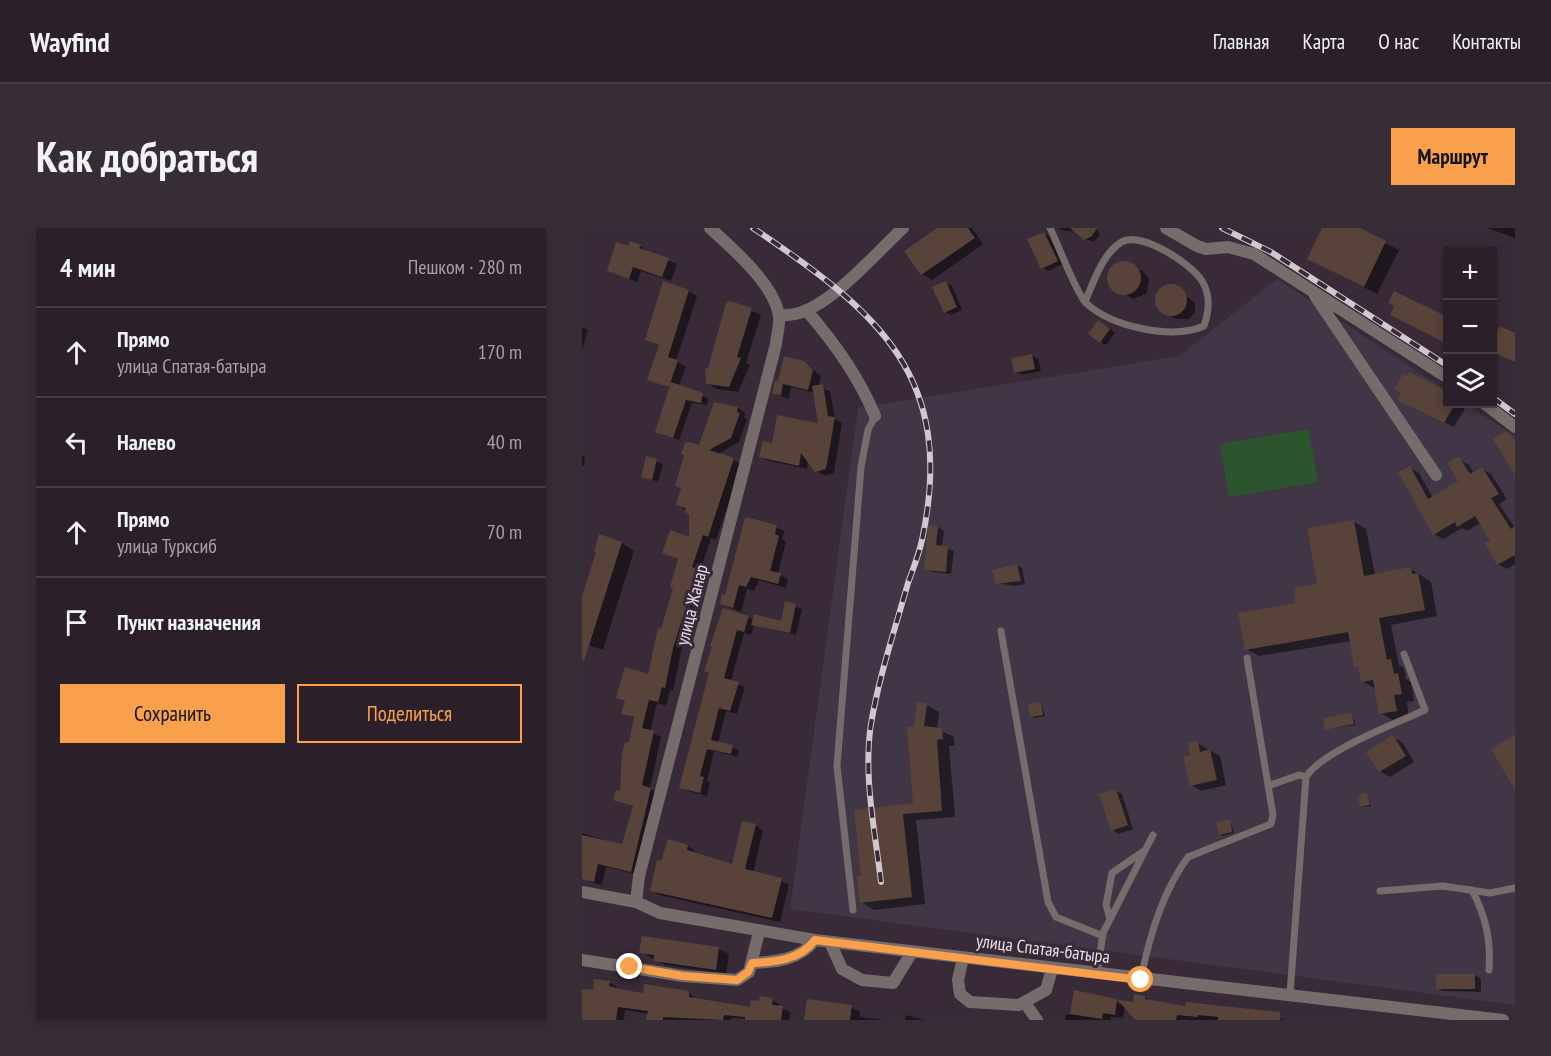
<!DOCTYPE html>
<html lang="ru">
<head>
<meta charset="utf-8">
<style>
	:root { --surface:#2b202a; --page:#372d36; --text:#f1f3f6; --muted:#a6a3a8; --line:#473e47; --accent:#f8a04b }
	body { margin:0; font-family:"PT Sans Narrow",sans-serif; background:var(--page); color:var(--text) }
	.controls { position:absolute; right:18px; top:18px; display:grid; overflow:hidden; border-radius:0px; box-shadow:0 3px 9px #0003 }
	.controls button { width:54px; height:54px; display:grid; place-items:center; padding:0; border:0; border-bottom:2px solid var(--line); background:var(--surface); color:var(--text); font:30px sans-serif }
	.stop { position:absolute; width:18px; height:18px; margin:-14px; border:4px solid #f8a04b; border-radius:50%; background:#fff }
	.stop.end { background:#f8a04b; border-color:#fff; box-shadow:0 2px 6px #0008 }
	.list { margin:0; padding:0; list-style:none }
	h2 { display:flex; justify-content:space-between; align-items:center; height:78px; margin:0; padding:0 24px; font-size:26px }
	h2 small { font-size:20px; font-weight:400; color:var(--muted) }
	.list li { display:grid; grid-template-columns:39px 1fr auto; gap:18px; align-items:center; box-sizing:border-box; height:90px; padding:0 24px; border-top:2px solid var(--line) }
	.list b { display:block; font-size:22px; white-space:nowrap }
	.list p { margin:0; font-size:20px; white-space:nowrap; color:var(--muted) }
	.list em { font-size:20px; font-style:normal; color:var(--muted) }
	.actions { display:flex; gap:12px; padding:18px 24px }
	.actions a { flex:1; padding:14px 0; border:2px solid var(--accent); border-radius:0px; text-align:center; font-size:21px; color:var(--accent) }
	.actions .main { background:var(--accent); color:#111 }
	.icon { flex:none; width:33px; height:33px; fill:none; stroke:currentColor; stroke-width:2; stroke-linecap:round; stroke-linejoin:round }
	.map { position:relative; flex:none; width:933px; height:792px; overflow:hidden; border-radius:0px }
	header { display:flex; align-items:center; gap:36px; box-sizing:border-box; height:84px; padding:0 30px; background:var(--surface); border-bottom:2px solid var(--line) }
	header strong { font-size:28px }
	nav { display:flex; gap:33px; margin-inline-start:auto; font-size:21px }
	.intro { display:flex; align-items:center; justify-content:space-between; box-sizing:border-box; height:144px; padding:0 36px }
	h1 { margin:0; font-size:42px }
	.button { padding:15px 27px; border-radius:0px; background:var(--accent); color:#111; font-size:21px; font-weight:700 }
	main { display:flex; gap:36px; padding:0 36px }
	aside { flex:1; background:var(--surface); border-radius:0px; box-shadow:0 3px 9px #0003 }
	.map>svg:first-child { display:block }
	.industrial { fill:#403645 }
	.green { fill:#2c542e }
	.shadow { fill:#0007 }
	.building { fill:#58433a }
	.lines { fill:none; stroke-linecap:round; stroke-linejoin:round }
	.service { stroke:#776c6c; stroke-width:7 }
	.minor { stroke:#776c6c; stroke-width:12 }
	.rail-casing { stroke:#d2c7d1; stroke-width:6 }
	.rail { stroke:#392a38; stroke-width:4; stroke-dasharray:11; stroke-linecap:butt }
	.route { stroke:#f8a04b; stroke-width:8 }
	.labels { text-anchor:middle; stroke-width:6; stroke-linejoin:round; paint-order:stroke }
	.street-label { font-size:18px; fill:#eae0e9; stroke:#392a38 }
</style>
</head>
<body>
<header>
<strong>Wayfind</strong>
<nav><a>Главная</a><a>Карта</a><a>О нас</a><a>Контакты</a></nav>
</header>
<div class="intro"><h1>Как добраться</h1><a class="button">Маршрут</a></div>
<main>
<aside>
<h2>4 мин<small>Пешком · 280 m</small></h2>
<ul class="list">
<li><svg class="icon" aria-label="ahead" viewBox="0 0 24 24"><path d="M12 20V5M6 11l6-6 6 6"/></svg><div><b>Прямо</b><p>улица Спатая-батыра</p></div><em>170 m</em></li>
<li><svg class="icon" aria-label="left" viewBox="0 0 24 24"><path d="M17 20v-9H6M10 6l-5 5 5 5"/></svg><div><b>Налево</b></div><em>40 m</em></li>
<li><svg class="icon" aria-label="ahead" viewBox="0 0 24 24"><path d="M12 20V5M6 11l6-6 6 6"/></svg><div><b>Прямо</b><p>улица Турксиб</p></div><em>70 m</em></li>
<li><svg class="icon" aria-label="arrive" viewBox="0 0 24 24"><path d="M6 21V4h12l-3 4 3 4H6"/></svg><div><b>Пункт назначения</b></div></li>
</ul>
<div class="actions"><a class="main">Сохранить</a><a>Поделиться</a></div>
</aside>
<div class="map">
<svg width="933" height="792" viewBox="0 0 933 792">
	<rect width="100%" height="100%" fill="#392a38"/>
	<path class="industrial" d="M695,51L865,163L866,176H884L933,208V777L208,681L276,180L597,128Z"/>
	<path class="green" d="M727,201L736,254L647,269L638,216Z"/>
	<path class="shadow" d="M358,0H390L401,16L350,52L340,46L324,24Z
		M476,0H514L518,6L512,14L498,9L494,3H482Z
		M742,0H774L817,22L795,66L740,38Z
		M905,0H933V10Z
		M462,5L468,9L481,36L466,43L460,39Z
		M58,18L66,24L95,36L89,53L59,43L55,54L26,43Z
		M541,35L561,43L567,51L565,65L552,71L532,61L527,53L532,39Z
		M364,55L370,58L380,82L369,87L363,84Z
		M584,59H593L613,75V84L607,91H594L584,86L575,75L577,66Z
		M106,63L115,68L94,133L104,139L97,158L126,170L125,177L110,175L97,212L80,206L88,160L67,151L78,118L64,112Z
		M149,74L179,87L164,135L168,137L156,164L135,161L125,155Z
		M523,97L533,105L524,117L518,114Z
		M0,99L6,102L0,122Z
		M933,106V134L916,126L911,137L910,112Z
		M450,127L456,131L459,143L440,147L434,144Z
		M222,134L239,148L236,159L248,163L253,191L260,195L252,245L243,248L234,243L226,232L225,241L187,233L179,229L191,216L238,197L233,165L209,159L207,171L191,165L198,155Z
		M866,176L885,177L872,199L826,177Z
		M156,180L163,185L162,189L165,191L157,214L136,226L160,236L134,312L129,310L118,344L124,347L99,424L91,463L88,462L84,478L75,475L68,504L79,509L68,560L77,566L58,647L24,639L20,657L11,655L0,648V605L41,618L52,579L33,571L40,565L53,491L41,485L44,474L36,470L67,447L93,361L97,332L82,325L108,311L109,286L96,276L101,261L95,257L104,217L118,219Z
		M0,228L3,229L2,238H0Z
		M65,230L81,236L76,254L61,248Z
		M878,232L887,237L892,246L900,241L909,246L925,271L917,276L933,300V336L925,341L916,336L910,313L899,295L885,303L880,300L861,311L852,306L828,240L837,245L851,270L878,254Z
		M771,293L784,301L793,347L829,341L849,354L855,388L809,397L817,437L822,440L824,451L829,454L832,473L825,474L827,490L812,493L799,485L794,461L780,453L778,441L774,438L769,413L677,428L664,421L737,357Z
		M194,299L202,303L200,311L204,314L196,346L206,351L204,360L177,352L172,363L165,361L159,384L139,376Z
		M356,299L362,303L360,319L372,323L369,346L350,344L344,341Z
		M40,315L52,323L21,422L0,415V373L16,324Z
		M435,337L440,340L443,356L433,358L415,355Z
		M204,375L220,381L214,407L172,397L169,407L162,405L149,453L163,459L155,486L144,483L136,515L157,522L156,529L132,523L125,553L128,554L125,568L106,563L99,559L128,445L132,419L166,389L172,392L200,394Z
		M459,475L463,488L452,490L450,488Z
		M344,477L357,484L355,501L372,509L373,518H367L373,589L334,592L343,676L292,682L279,674L281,649L273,583L332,576L333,500Z
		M770,487L774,497L745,501Z
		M811,509L821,515L832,534L808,549L798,543Z
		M615,515L638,528L644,557L619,563L610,557V528Z
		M533,562L540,566L551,601L537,606L530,602Z
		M785,566L789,578L782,579L779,578Z
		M648,593L652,605L641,608L638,606Z
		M173,597L181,602L171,645L207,656L198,694L77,667L69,662L80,634L106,618L113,623L112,626L151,638Z
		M61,710L137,721L147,726L144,746L83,737L59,724Z
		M893,747L899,751V764L861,763L855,760Z
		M27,754L34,758V761L62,766L107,765L114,771L170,781L190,772L197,776V779L208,784L207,792L149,790V792H67V786L43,782L42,792H0V762L12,764Z
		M494,763L542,777L552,776L563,769L570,774L705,792H555L543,778L541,790L529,789V792H483L484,786L489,787Z
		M269,779L278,784V789L304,792H224Z
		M324,787L339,791L342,792H323Z"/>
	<path class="building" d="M355,0H386L393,10L339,47L322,23Z
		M488,0H515L510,8L502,12Z
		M740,0H778L804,13L782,59L725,31Z
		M462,4L476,33L459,41L445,11Z
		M48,13L59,17L57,20L87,30L80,49L51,39L47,51L25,43L34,14L46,18Z
		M525 50a17 17 0 1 1 34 0a17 17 0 1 1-34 0Z
		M81,53L107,62L86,129L96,132L87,159L65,152L77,117L63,112Z
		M364,53L375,79L362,85L350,59Z
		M573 72a16 16 0 1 1 32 0a16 16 0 1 1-32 0Z
		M812,63L866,89V116L808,87L812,78L806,75Z
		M148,73L170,80L155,129L159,130L147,159L124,156L123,141L126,140L144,75Z
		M516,92L528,101L518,115L506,106Z
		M918,98L933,105V134L910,124V115Z
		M450,126L453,141L432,145L429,130Z
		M202,128L222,133L231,142L226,162L201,156L199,167L190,166L193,152L196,153Z
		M827,144L866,164V176H873L862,195L815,172L819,165L812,161L821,146L825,148Z
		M89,154L121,165L119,175L104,172L91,210L73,204Z
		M241,156L246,188L253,189L244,241L233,244L219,225L217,238L177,229L181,213L190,215L195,187L236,195L230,158Z
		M132,174L156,179L155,184L158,185L149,210L127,222L152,230L126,309L121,307L110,339L116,341L91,420L83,460L80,459L76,474L67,472L60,500L72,503L60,557L69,560L49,644L16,636L12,654L0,651V607L40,616L51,578L31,572L34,562L38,563L40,525L43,515L47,514L52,489L39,486L43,473L34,470L43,439L66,446L76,400L79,401L91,360L88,359L96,331L80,325L88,302L107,309V286L103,284L104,280L94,277L99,260L93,258L102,227L99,226L103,215L107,214L117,217Z
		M924,203L933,212V247L911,211Z
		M64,228L75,231L70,252L59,249Z
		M874,229L878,230L888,246L900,239L917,266L909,270L929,301L933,298V327L915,337L903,315L908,313L893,288L875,299L873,294L851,307L816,244L828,238L846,271L876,253L865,235Z
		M163,289L195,297L193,306L197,308L188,343L199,345L196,356L169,349L164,359L157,357L151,380L138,376L140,366L143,367Z
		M772,292L782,348L829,339L830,346L836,345L843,382L797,390L805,432L809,431L812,446L816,445L820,466L812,467L815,483L797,486L791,452L779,454L776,439H772L766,404L663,422L656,385L713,375V360L735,356L725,300Z
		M346,297L356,298L354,317L366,318L364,344L342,342Z
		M17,306L40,314L2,433L0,432V368L14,324L12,323Z
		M435,336L439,353L414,356L410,342Z
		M203,373L214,376L208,405L169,397L172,386L199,393Z
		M141,380L167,388L162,404L155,402L142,450L157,454L148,483L137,480L129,512L151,517L149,526L125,521L118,548L122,549L118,565L97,560L127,445L122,443L130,419L128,418Z
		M335,474L345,476L342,498L360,500L361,511L355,512L360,583L321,586L330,669L278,675L275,648H279L272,582L331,575L325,499H332Z
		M459,474L461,487L448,489L446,476Z
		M770,485L772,496L743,502L741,490Z
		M811,507L824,528L797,544L784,524Z
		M933,507V562L909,521Z
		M616,513L618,524L628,521L635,552L608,558L601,528L608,527L606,515Z
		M534,561L546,597L529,603L517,566Z
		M785,565L788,577L778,579L776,567Z
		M648,591L650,604L637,607L634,594Z
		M160,593L174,596L163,641L200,650L190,690L68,663L75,632L79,633L86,611L106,617L105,622L150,636Z
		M60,708L137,719L134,742L71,733L72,727L57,725Z
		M854,746H893V761H854Z
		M12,751L28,753L27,758L38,761L61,765L62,756L107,763V769L168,779L169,772L177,773L178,768L191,770L190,777L201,778L199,792H163V789L142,787L141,792L81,789V792H64L66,783L36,779L34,792H0V761L11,762Z
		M492,762L535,771L533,787L521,785L520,791L488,786Z
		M552,766L563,768V771L603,778L604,774L698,784V792H636V789L616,787V789L595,787L594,792H553L536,772L551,774Z
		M225,771L270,777L268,792H222Z"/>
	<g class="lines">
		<path class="service" d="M468,0C476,16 494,65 504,75C530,99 590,112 622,98C627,83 629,68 620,53C610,36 557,1 538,15C520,27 511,55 503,74
			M419,403L466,674L474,689L521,708
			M686,558L717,547L724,549
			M890,662C904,689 909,712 907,742
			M798,663L861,658L908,665L933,660
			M271,682L255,538L279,239L286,202L293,188
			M528,691L524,677L530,645L562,623
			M515,746L521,705L571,607
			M559,751C567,709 580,664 606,629L689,596L691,587L665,430
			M708,766L724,549C740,523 813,496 843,482L822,426"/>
		<path class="minor" d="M584,0L615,18L624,21L646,19L672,26L866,150
			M733,68L854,247
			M224,82C252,114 277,149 293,188
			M197,88C204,87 213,87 220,84C254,72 294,25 321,0
			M903,176L933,199
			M0,664L54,674L78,685L233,712L921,792
			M54,674L57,648L194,116C195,107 198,96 197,88C193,57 150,20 128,0
			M248,714L260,741L280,752L311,755L330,724
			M381,730L376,752L378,766L388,774L437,777L464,762L470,741
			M0,732L101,748L155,752L167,744L177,704
			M170,735C193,734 218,732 233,712
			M443,775L455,792"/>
		<defs>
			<path id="rail" d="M171,0C296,84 375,148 340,312C337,326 331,341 326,355C313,401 297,448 289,496C281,547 293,603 299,654
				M640,0L689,24L866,138
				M910,169L933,186"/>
		</defs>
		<use href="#rail" class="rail-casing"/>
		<use href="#rail" class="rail"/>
	</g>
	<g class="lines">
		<path class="route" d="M48,739L101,748L155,752L166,744L170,735C193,734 218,732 233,712L559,752"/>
	</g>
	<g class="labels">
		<g class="street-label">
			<text transform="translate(110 377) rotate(-76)" y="6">улица Жанар</text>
			<text transform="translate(461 721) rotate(7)" y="6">улица Спатая-батыра</text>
		</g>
	</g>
</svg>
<div class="controls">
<button>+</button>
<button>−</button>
<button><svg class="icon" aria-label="layers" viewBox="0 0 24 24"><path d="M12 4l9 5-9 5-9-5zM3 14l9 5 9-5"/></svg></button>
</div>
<div class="stop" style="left:559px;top:752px"></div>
<div class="stop end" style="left:48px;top:739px"></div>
</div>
</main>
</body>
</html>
